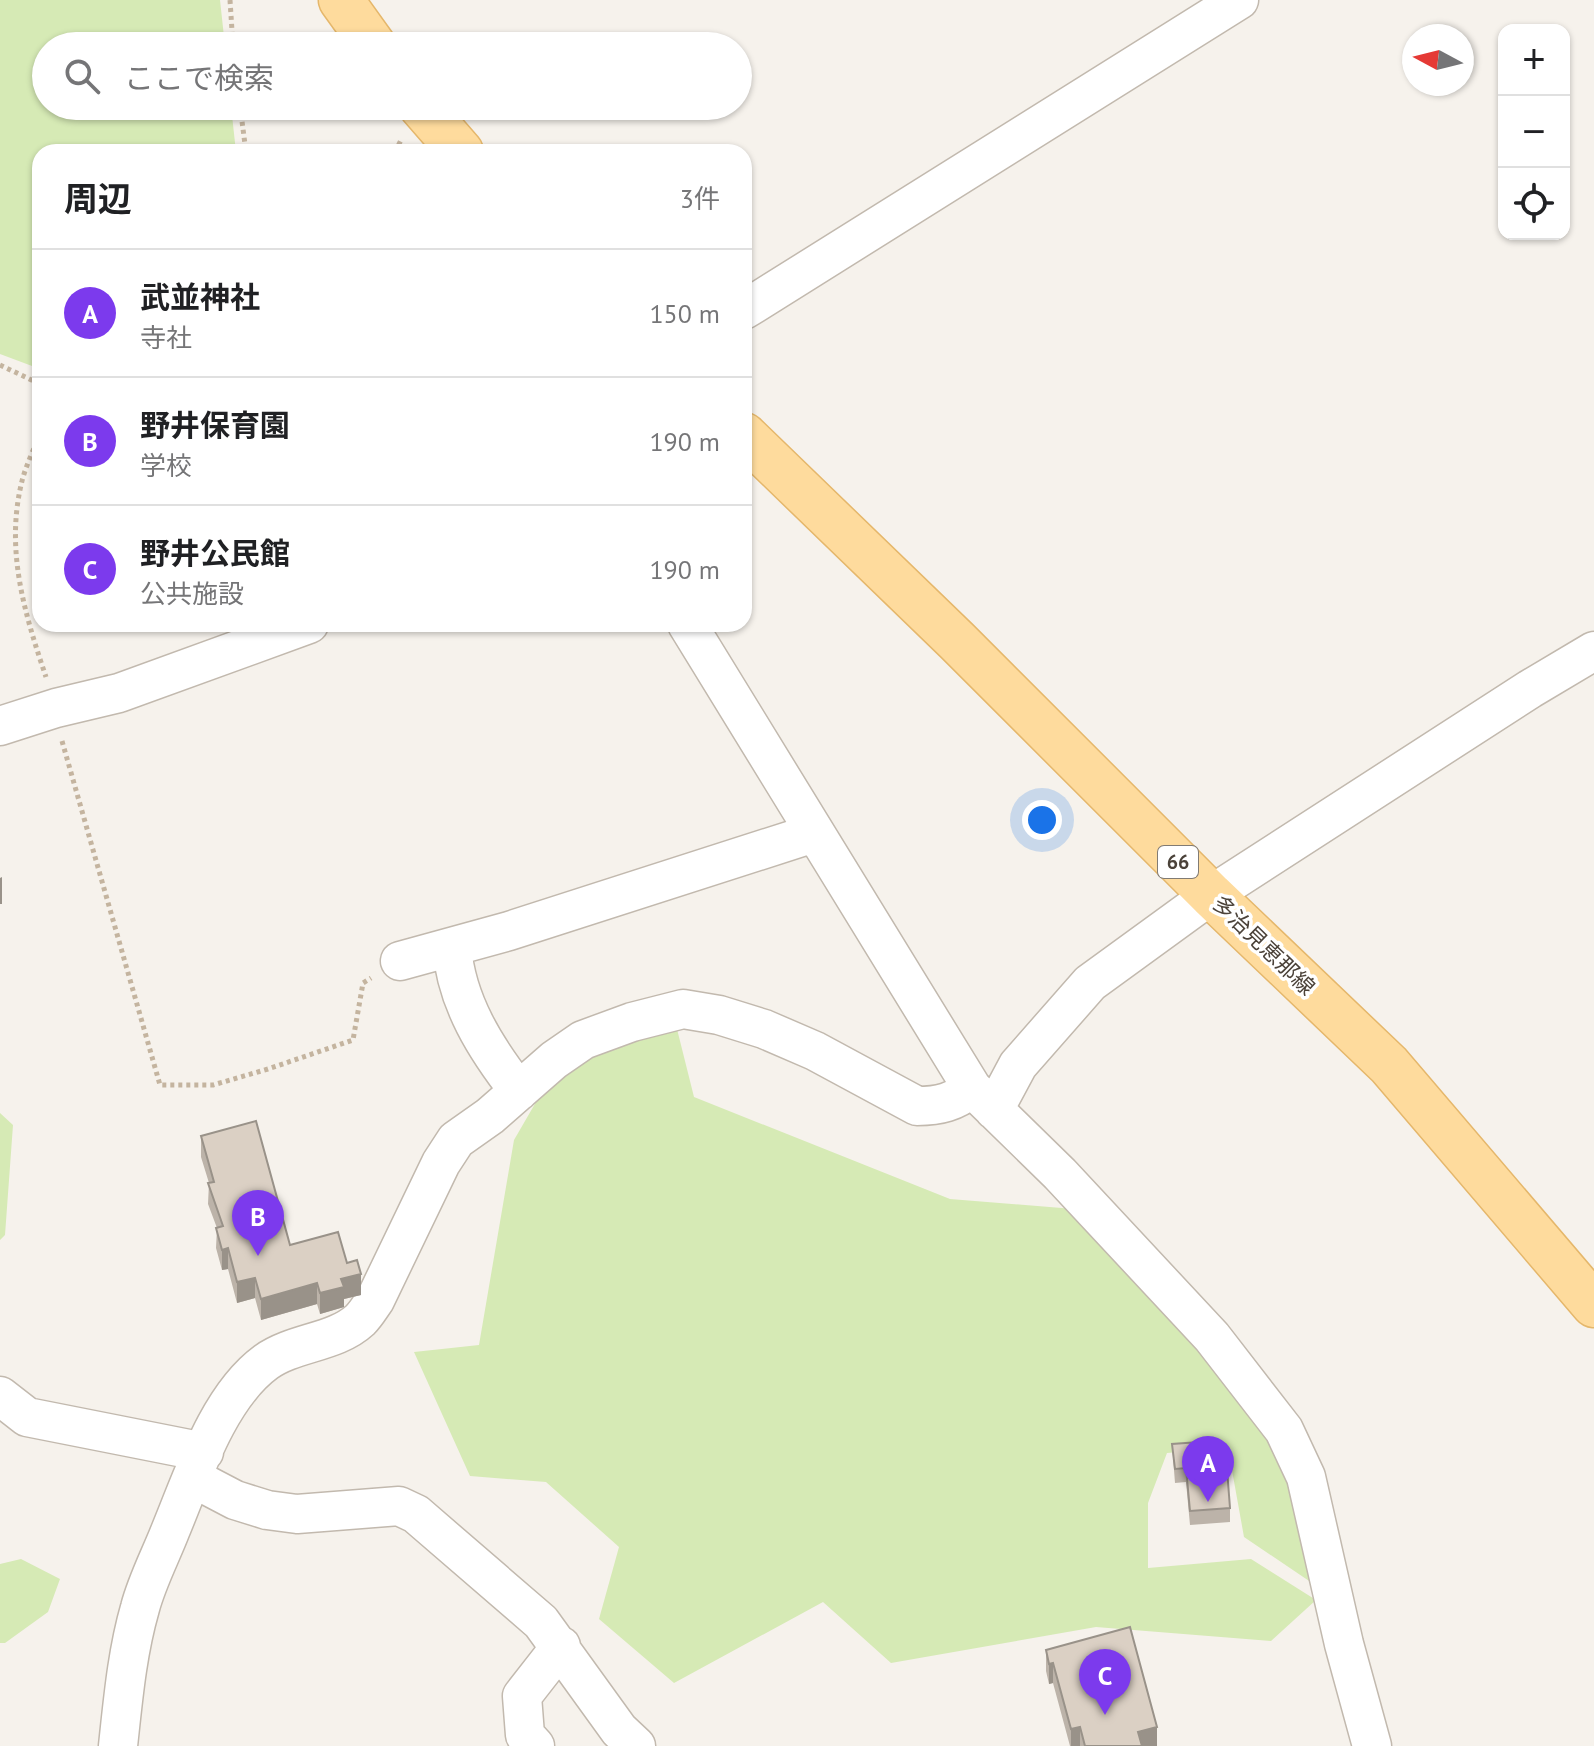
<!DOCTYPE html>
<html lang="ja">
<head>
<meta charset="utf-8">
<style>
	:root { --surface:#fff; --page:#f2f2f2; --text:#202124; --muted:#757577; --line:#e0e0e0; --accent:#7c3aed }
	body { margin:0; font-family:"PT Sans","Noto Sans JP",sans-serif; background:var(--page); color:var(--text) }
	.controls { position:absolute; right:24px; top:24px; display:grid; overflow:hidden; border-radius:16px; box-shadow:0 2px 6px #0004 }
	.controls button { width:72px; height:72px; display:grid; place-items:center; padding:0; border:0; border-bottom:2px solid var(--line); background:var(--surface); color:var(--text); font:40px sans-serif }
	.compass { position:absolute; left:1402px; top:24px; width:72px; height:72px; border-radius:50%; background:var(--surface); box-shadow:0 2px 6px #0004; rotate:277deg }
	.you { position:absolute; left:1042px; top:820px; width:28px; height:28px; margin:-20px; border:6px solid #fff; border-radius:50%; background:#1a73e8; box-shadow:0 0 0 12px #1a73e833 }
	.badge { display:grid; place-items:center; width:52px; height:52px; border-radius:50%; background:var(--accent); color:#fff; font-size:26px; font-weight:700 }
	.pin { position:absolute; translate:-50% -66px; filter:drop-shadow(0 2px 4px #0008) }
	.pin::after { content:''; position:absolute; top:42px; width:28px; height:24px; background:inherit; clip-path:polygon(0 0,100% 0,50% 100%) }
	.list { margin:0; padding:0; list-style:none }
	h2 { display:flex; justify-content:space-between; align-items:center; height:104px; margin:0; padding:0 32px; font-size:34px }
	h2 small { font-size:26px; font-weight:400; color:var(--muted) }
	.list li { display:grid; grid-template-columns:52px 1fr auto; gap:24px; align-items:center; box-sizing:border-box; height:128px; padding:0 32px; border-top:2px solid var(--line) }
	.list b { display:block; font-size:30px; white-space:nowrap }
	.list p { margin:0; font-size:26px; white-space:nowrap; color:var(--muted) }
	.list em { font-size:26px; font-style:normal; color:var(--muted) }
	.icon { flex:none; width:44px; height:44px; fill:none; stroke:currentColor; stroke-width:2; stroke-linecap:round; stroke-linejoin:round }
	.map { position:relative; flex:none; width:1594px; height:1746px; overflow:hidden }
	.search { position:absolute; background:var(--surface); box-shadow:0 2px 6px #0004; left:32px; top:32px; width:720px; height:88px; display:flex; align-items:center; gap:20px; box-sizing:border-box; padding:0 28px; border-radius:44px; color:var(--muted); font-size:30px }
	.panel { position:absolute; background:var(--surface); box-shadow:0 2px 6px #0004; left:32px; top:144px; width:720px; height:488px; border-radius:24px }
	.map>svg:first-child { display:block }
	.green { fill:#d6eab5 }
	.lines { fill:none; stroke-linecap:round; stroke-linejoin:round }
	.street-casing { stroke:#c2b9ae; stroke-width:41 }
	.primary-casing { stroke:#e5b76b; stroke-width:47 }
	.path { stroke:#c4b49f; stroke-width:5; stroke-dasharray:4 4; stroke-linecap:butt }
	.street { stroke:#fff; stroke-width:38 }
	.primary { stroke:#fedb9d; stroke-width:44 }
	.wall { fill:#bcb3a9 }
	.shaded-wall { fill:#999289 }
	.building { fill:#dbd0c4; stroke:#999289; stroke-width:2 }
	.labels { text-anchor:middle; stroke-width:7; stroke-linejoin:round; paint-order:stroke }
	.shield { fill:#fff; stroke:#817b74; stroke-width:2 }
	.shield-label { font-size:20px; font-weight:bold; fill:#4b4239 }
	.street-label { font-size:22px; fill:#4b4239; stroke:#fff }
</style>
</head>
<body>
<div class="map">
<svg width="1594" height="1746" viewBox="0 0 1594 1746">
	<rect width="100%" height="100%" fill="#f6f2ec"/>
	<path class="green" d="M0,0H220L225,46H46V106H231L236,152H40V369L0,354Z
		M676,1025L694,1097L950,1199L1074,1209L1269,1427L1299,1485L1318,1587L1244,1537L1228,1448L1167,1453L1148,1503V1568L1251,1559L1316,1600L1271,1641L1096,1627L891,1663L823,1602L674,1683L599,1619L619,1547L546,1482L470,1476L414,1352L479,1345L514,1140L554,1071Z
		M0,1113L13,1125L5,1235L0,1240Z
		M21,1559L60,1579L48,1612L5,1643H0V1564Z"/>
	<g class="lines">
		<defs>
			<path id="street" d="M744,310L1239,0
				M687,624L972,1088L1060,1174L1212,1337L1284,1430L1306,1477L1344,1644L1372,1746
				M0,726L56,708L119,693L309,624
				M452,947C456,1002 486,1049 519,1091
				M400,961L509,931L814,833
				M994,1110L1018,1065L1090,983L1211,895L1530,689L1594,651
				M0,1396L27,1417L204,1452
				M193,1478L235,1500L267,1510L297,1514L399,1506L416,1514L541,1622L619,1730L636,1746
				M118,1746C123,1700 127,1653 140,1608C147,1581 161,1555 171,1529C193,1476 218,1397 266,1362C294,1342 335,1343 360,1320C366,1314 370,1307 375,1300L441,1163L456,1140L490,1116L554,1060L583,1040L632,1022L683,1009L719,1015L764,1029L815,1051L917,1106C940,1106 954,1102 972,1088
				M535,1746L525,1735L522,1696L561,1646"/>
			<path id="primary" d="M341,0L374,46
				M421,106L461,152
				M744,435L957,641L1211,895L1389,1065L1594,1305"/>
		</defs>
		<use href="#street" class="street-casing"/>
		<use href="#primary" class="primary-casing"/>
		<path class="path" d="M230,0L233,46
			M240,106L246,152
			M399,152L397,148L402,138
			M0,365L40,384
			M40,434C34,449 26,465 22,481C5,549 24,612 46,677
			M62,741L160,1085H213L268,1069L353,1040L363,983L371,978"/>
		<use href="#street" class="street"/>
		<use href="#primary" class="primary"/>
	</g>
	<path class="wall" d="M201,1136L290,1245L347,1263L361,1295L344,1299V1307L320,1314L317,1304L261,1320L255,1298L237,1303L228,1269L222,1270L216,1248L217,1228L208,1204L209,1183L201,1157Z
		M1172,1444L1200,1458L1230,1508V1522L1190,1525L1186,1482L1175,1483Z
		M1046,1650L1157,1746H1070L1053,1683L1049,1684L1046,1671Z"/>
	<path class="shaded-wall" d="M2,877V904H0V878Z
		M228,1248V1269L222,1270V1250Z
		M361,1274V1295L344,1299V1307L320,1314V1293L341,1279Z
		M255,1278V1298L237,1303V1282Z
		M317,1283V1304L261,1320V1299Z
		M1053,1663V1683L1049,1684V1664Z
		M1080,1727V1746H1071V1729Z
		M1157,1727V1746H1138V1732Z"/>
	<path class="building" d="M256,1121L290,1245L338,1232L347,1263L357,1260L361,1274L341,1279L344,1287L320,1293L317,1283L261,1299L255,1278L237,1282L228,1248L222,1250L216,1228L223,1226L208,1183L214,1182L201,1136Z
		M1199,1442L1200,1458L1226,1456L1230,1508L1190,1511L1186,1468L1175,1469L1172,1444Z
		M1130,1627L1157,1727L1138,1732L1142,1746H1085L1080,1727L1071,1729L1053,1663L1049,1664L1046,1650Z"/>
	<g class="labels">
		<rect class="shield" x="1158" y="846" width="40" height="32" rx="6"/>
		<g class="shield-label">
			<text x="1178" y="869">66</text>
		</g>
		<g class="street-label">
			<text transform="translate(1264 945) rotate(44)" y="8">多治見恵那線</text>
		</g>
	</g>
</svg>
<div class="controls">
<button>+</button>
<button>−</button>
<button><svg class="icon" aria-label="locate" viewBox="0 0 24 24"><circle cx="12" cy="12" r="6"/><path d="M12 2v4M12 18v4M2 12h4M18 12h4"/></svg></button>
</div>
<svg class="compass" viewBox="-18 -18 36 36"><path d="M0-13l5 13h-10z" fill="#e53935"/><path d="M0 13l5-13h-10z" fill="#757577"/></svg>
<div class="you"></div>
<div class="pin badge" style="left:1208px;top:1502px">A</div>
<div class="pin badge" style="left:258px;top:1256px">B</div>
<div class="pin badge" style="left:1105px;top:1715px">C</div>
<div class="search"><svg class="icon" aria-label="search" viewBox="0 0 24 24"><circle cx="10" cy="10" r="6"/><path d="M15 15l6 6"/></svg>ここで検索</div>
<section class="panel">
<h2>周辺<small>3件</small></h2>
<ul class="list">
<li><span class="badge">A</span><div><b>武並神社</b><p>寺社</p></div><em>150 m</em></li>
<li><span class="badge">B</span><div><b>野井保育園</b><p>学校</p></div><em>190 m</em></li>
<li><span class="badge">C</span><div><b>野井公民館</b><p>公共施設</p></div><em>190 m</em></li>
</ul>
</section>
</div>
</body>
</html>
